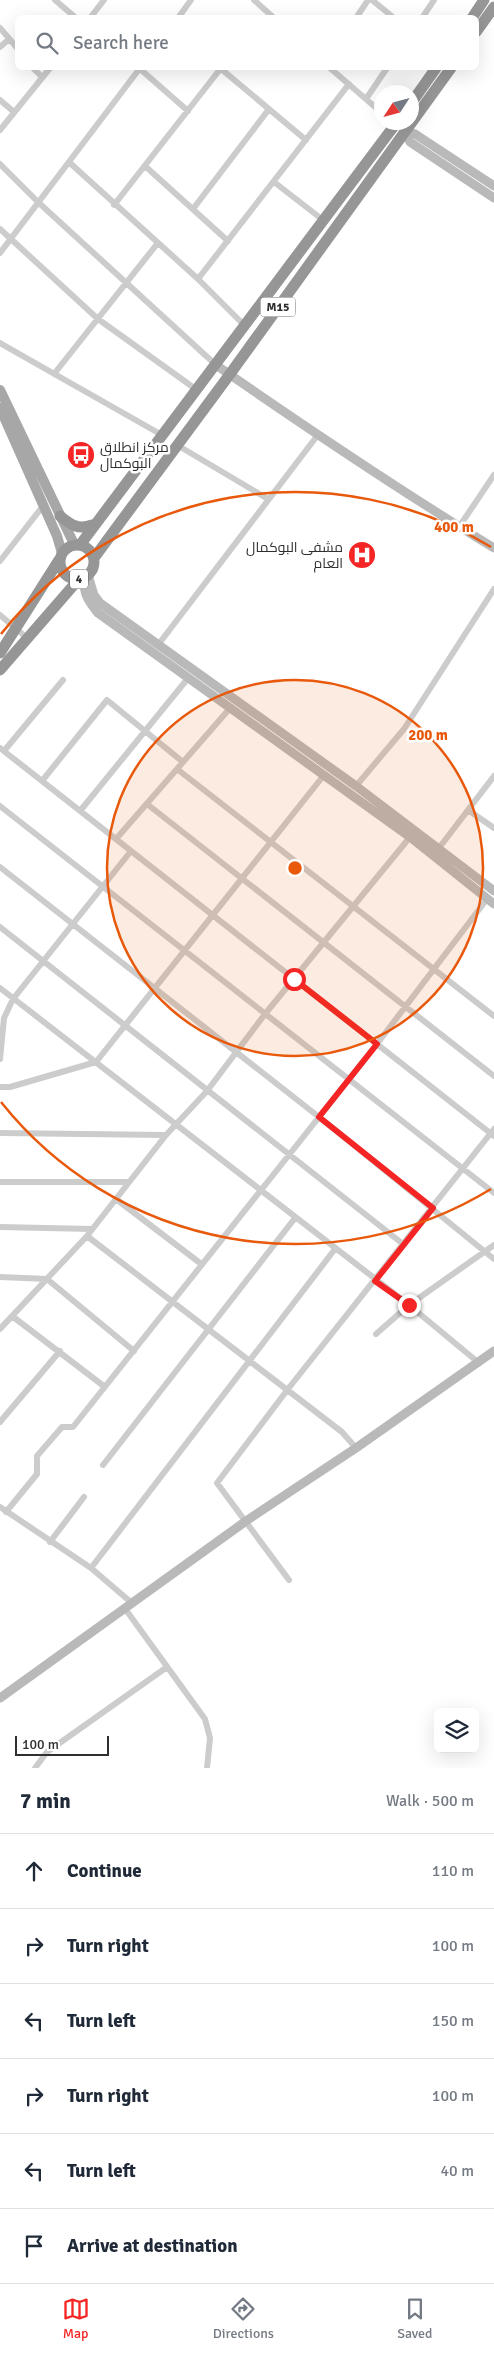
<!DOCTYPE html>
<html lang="en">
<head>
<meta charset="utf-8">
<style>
	:root { --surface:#fff; --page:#f6f6f7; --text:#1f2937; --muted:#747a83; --line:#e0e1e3; --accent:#f42524 }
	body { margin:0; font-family:Signika,Cairo,sans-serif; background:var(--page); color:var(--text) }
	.controls { position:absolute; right:15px; bottom:15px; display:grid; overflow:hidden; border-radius:8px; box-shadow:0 5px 20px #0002 }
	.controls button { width:45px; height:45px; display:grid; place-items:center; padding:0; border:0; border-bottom:1px solid var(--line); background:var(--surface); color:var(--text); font:25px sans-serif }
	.compass { position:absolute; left:374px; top:85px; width:45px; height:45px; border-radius:50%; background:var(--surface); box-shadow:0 5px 20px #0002; rotate:234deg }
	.scale { position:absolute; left:15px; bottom:12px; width:94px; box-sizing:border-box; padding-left:5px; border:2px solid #2f2f2f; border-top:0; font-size:14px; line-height:18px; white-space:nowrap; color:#2f2f2f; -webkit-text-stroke:4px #fff; paint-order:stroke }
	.stop { position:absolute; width:15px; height:15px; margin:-11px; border:4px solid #f42524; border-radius:50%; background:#fff }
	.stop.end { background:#f42524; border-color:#fff; box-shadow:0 1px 5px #0008 }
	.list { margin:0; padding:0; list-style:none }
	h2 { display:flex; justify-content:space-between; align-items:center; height:65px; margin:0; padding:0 20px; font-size:21px }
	h2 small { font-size:16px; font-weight:400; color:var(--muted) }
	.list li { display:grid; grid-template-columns:32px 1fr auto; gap:15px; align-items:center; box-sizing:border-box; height:75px; padding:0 20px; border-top:1px solid var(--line) }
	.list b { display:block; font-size:19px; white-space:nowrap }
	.list em { font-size:16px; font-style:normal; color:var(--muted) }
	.icon { flex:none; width:28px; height:28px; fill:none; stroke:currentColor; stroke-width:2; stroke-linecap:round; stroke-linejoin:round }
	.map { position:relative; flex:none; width:494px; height:1768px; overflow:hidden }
	.search { position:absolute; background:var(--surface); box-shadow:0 5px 20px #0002; left:15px; right:15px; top:15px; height:55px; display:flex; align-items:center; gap:12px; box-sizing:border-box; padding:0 18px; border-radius:8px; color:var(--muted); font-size:19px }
	.sheet { height:515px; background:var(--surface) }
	nav { display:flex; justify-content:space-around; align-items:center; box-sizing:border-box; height:70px; border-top:1px solid var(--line); background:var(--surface); font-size:14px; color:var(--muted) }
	nav a { display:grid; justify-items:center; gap:2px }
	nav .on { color:var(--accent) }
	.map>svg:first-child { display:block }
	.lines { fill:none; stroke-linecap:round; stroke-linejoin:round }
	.street { stroke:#ccc; stroke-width:6 }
	.secondary { stroke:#b9b9b9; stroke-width:9 }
	.primary { stroke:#a7a7a7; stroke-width:10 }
	.highway { stroke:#969696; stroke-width:11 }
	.route { stroke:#f42524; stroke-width:6 }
	.ring { fill:none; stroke:#e8590c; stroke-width:2.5 }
	.labels { text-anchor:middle; stroke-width:5; stroke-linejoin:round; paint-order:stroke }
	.shield { fill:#fff; stroke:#6d6d6d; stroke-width:1 }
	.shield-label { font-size:12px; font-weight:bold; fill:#2f2f2f }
	.poi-label { font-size:14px; fill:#2f2f2f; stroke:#fff; text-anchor:start }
	.centre { fill:#e8590c; stroke:#fff; stroke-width:2.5 }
	.ring-label { font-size:15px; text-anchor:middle; font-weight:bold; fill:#e8590c; stroke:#fff; stroke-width:5; stroke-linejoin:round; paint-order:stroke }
</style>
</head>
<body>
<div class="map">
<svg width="494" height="1768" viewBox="0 0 494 1768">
	<rect width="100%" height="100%" fill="#fff"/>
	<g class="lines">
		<path class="street" d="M55,0L76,18
			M254,0L274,18
			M372,0L394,18
			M90,18L104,0
			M178,18L191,0
			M356,18L368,0
			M422,18L434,0
			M0,28L18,49
			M0,47L9,39
			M33,68L42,77
			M139,68L188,111
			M220,68L306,140
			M330,68L382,113
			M366,99L387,68
			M0,100L14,112
			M0,130L50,68
			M70,163L198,279L244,325
			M0,164L39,203L216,365
			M145,166L228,241
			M274,182L323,220
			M114,205L221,68
			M193,209L269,109
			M0,229L98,319L197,390
			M0,253L140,68
			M198,279L349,84
			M0,343L162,435
			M54,374L157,244
			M177,445L268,499
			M459,527L494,475
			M0,561L43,506
			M0,615L27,638
			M158,645L317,436
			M0,748L494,1136
			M4,751L63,680
			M177,769L494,1016
			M42,781L107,700L183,762
			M356,786L404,729L494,589
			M147,804L494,1076
			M0,806L494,1193
			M468,810L494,828
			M80,811L189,677
			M116,839L231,707
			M439,848L494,776
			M0,867L319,1117L494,1259
			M0,927L403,1244
			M0,988L409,1305L479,1363
			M0,1059L4,1018L13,999L131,851
			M0,1087H10L96,1062L324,775
			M0,1133L166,1135
			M0,1182H129
			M116,1199L200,1263
			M0,1227L92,1229
			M87,1236L342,1432L356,1448
			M0,1277L47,1279L134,1351
			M12,1316L105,1387
			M0,1329L87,1236L166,1135L207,1091L265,1014L410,837
			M376,1334L409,1305L494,1245
			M0,1422L60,1351
			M103,1465L295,1218
			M0,1507L91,1568L133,1604
			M6,1512L37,1474V1456L62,1427H73L377,1044L487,899
			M50,1542L84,1497
			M91,1568L335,1249
			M289,1580L217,1483L288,1389L494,1129
			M126,1610L205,1719L210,1738L207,1768
			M35,1768L47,1752L167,1667"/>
		<path class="secondary" d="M405,132L410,142L494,198
			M405,132L415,134L494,186
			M216,365C307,428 399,490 494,548
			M88,575L94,595L100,603L356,786L494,891
			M84,578C83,593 88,601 98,613L410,837L494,904
			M0,1698L246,1521L356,1448L494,1351"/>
		<path class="primary" d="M0,390L74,544
			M0,408L57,536L62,553"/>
		<path class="highway" d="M472,18L484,0
			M476,32L494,7
			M412,102L436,68
			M60,516C71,525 78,530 92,525
			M60 562a17 17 0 1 1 34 0a17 17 0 1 1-34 0Z
			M80,545L397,122
			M94,558L230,374L451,68
			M0,653L59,560
			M0,670L79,579"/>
	</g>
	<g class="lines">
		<path class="route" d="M294,979L377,1044L319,1117L433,1208L375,1281L409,1305"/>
	</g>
	<circle cx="295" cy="868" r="188" fill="#e8590c" fill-opacity=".12"/>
	<g class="ring">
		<circle cx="295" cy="868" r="188"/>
		<path d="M491 1189A376 376 0 0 1 1 1102M1 634A376 376 0 0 1 491 547"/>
	</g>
	<defs>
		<symbol id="bus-disc" viewBox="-11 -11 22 22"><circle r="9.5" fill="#f42524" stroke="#fff"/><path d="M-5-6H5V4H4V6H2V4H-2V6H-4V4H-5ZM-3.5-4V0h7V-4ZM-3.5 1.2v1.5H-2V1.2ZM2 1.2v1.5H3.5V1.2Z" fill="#fff"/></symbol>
		<symbol id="hospital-disc" viewBox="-11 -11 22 22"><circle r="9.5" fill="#f42524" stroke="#fff"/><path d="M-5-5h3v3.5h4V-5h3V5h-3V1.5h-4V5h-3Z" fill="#fff"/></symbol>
	</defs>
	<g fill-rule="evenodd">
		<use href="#bus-disc" x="65" y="439" width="32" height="32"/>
		<use href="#hospital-disc" x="346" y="539" width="32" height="32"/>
	</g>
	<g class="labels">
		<g class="shield">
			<rect x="260.5" y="297.5" width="35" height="19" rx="4"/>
			<rect x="70" y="569.5" width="18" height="19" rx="4"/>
		</g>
		<g class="shield-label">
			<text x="278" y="311">M15</text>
			<text x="79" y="583">4</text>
		</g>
		<g class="poi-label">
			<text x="100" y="452">مركز انطلاق<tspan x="100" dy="16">البوكمال</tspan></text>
			<text x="343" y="552" text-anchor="end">مشفى البوكمال<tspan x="343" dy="16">العام</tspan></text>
		</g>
	</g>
	<circle cx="295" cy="868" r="8" class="centre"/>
	<g class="ring-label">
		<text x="454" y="532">400 m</text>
		<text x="428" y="740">200 m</text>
	</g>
</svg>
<div class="controls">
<button><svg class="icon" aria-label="layers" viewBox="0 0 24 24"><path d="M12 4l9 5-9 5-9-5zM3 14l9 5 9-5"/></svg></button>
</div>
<svg class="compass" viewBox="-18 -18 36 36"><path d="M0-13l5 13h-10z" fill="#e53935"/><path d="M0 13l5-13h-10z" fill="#747a83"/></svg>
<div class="scale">100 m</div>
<div class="stop" style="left:294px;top:979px"></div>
<div class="stop end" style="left:409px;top:1305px"></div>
<div class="search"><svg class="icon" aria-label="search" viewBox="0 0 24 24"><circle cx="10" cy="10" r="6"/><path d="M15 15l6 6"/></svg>Search here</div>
</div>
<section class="sheet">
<h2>7 min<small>Walk · 500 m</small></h2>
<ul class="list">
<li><svg class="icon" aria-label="ahead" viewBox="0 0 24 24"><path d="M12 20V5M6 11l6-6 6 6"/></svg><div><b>Continue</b></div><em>110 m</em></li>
<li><svg class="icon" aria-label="right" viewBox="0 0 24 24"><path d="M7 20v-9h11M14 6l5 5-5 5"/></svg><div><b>Turn right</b></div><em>100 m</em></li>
<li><svg class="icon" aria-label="left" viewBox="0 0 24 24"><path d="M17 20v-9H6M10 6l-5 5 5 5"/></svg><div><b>Turn left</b></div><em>150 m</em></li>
<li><svg class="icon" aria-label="right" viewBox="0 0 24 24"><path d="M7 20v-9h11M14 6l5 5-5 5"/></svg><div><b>Turn right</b></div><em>100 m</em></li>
<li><svg class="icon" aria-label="left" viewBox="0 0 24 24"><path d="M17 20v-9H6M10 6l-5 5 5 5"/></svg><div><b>Turn left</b></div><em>40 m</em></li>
<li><svg class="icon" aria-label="arrive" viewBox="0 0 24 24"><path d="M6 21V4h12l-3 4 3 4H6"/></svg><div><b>Arrive at destination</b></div></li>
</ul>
</section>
<nav>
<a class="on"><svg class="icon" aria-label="map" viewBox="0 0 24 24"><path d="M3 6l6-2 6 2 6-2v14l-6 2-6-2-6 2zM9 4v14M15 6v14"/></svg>Map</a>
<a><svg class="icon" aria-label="directions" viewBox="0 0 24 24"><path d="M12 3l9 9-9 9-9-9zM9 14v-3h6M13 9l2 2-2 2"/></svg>Directions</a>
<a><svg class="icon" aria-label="saved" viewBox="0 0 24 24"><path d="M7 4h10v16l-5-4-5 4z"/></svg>Saved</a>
</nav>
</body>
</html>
